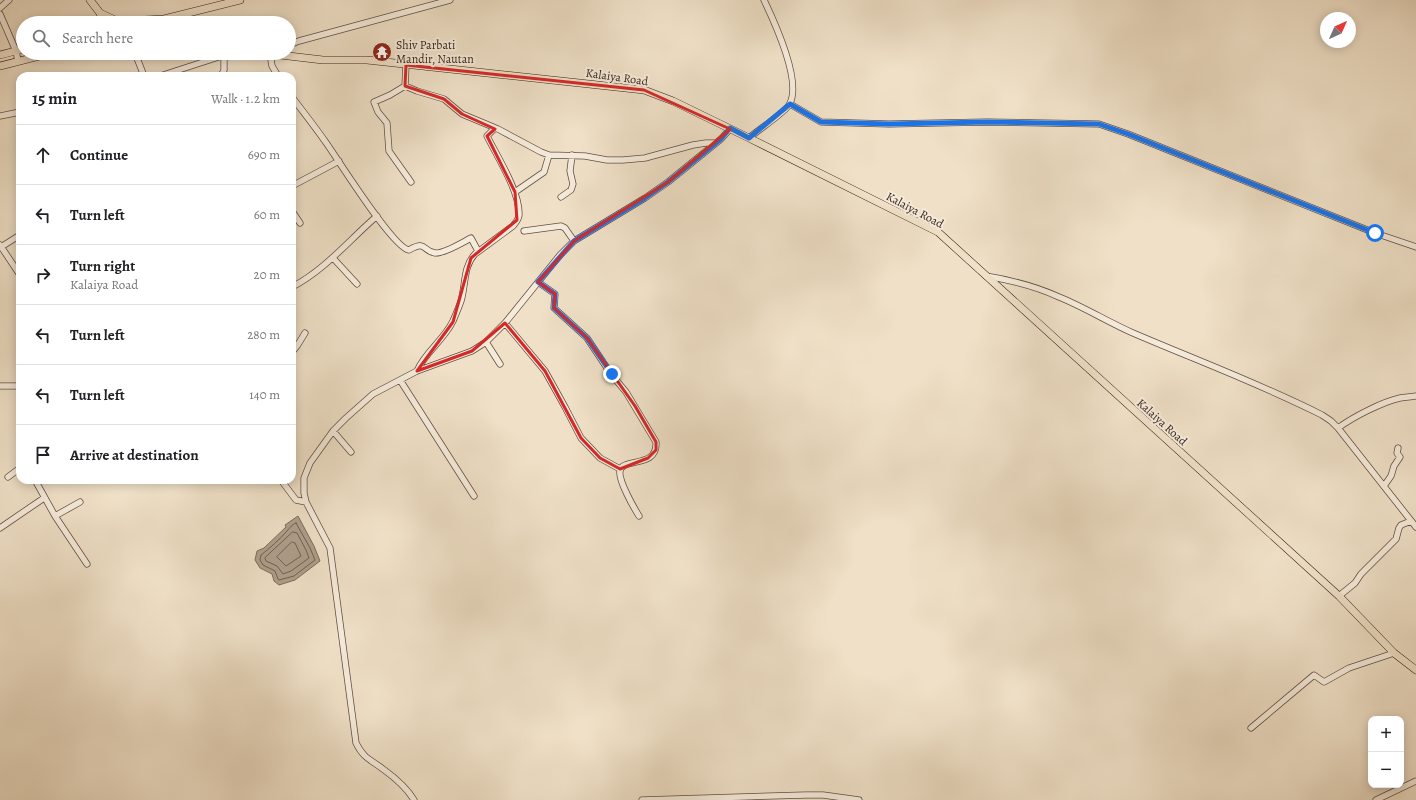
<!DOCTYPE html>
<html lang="en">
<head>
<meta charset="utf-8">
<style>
	:root { --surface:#fff; --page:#f2f2f2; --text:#202124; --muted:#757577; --line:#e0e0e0 }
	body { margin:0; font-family:Alegreya,serif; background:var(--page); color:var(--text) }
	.controls { position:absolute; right:12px; bottom:12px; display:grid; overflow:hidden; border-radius:8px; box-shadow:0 2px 10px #0003 }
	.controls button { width:36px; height:36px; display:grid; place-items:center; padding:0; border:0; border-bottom:1px solid var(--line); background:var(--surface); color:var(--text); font:20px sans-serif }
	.compass { position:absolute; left:1320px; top:12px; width:36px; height:36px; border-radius:50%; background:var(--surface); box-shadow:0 2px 10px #0003; rotate:45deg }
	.stop { position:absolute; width:12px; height:12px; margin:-9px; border:3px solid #1a73e8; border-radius:50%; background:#fff }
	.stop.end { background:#1a73e8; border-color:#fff; box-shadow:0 1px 4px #0008 }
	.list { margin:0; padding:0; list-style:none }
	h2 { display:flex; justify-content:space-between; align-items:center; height:52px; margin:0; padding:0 16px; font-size:17px }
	h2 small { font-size:13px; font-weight:400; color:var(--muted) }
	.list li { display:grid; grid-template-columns:26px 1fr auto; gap:12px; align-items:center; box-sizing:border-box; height:60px; padding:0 16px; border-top:1px solid var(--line) }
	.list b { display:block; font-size:15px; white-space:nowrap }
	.list p { margin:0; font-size:13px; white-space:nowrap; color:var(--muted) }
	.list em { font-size:13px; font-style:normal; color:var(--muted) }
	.icon { flex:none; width:22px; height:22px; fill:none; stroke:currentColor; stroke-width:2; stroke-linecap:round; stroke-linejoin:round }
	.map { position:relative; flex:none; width:1416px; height:800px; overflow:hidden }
	.search { position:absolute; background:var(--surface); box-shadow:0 2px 10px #0003; left:16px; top:16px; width:280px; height:44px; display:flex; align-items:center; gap:10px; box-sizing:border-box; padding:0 14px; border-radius:22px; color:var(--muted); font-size:15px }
	.panel { position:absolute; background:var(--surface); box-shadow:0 2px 10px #0003; left:16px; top:72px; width:280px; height:412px; border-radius:12px }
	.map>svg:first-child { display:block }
	.water { fill:#af9e8b; stroke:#7e6b5c }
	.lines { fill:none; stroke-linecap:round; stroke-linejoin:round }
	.shore { stroke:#725e50; stroke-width:1 }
	.minor-casing { stroke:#634f42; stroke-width:7 }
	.major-casing { stroke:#341f16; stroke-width:8 }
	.minor { stroke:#f5ebdb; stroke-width:5.5 }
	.major { stroke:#efe0c7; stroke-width:7 }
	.route { stroke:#1a73e8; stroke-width:5 }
	.marked { fill:none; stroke:#d62828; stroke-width:3; stroke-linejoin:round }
	.labels { text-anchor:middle; stroke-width:4; stroke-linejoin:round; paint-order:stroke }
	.poi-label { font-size:12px; fill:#341f16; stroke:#f5ebdb; text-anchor:start }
	.street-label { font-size:12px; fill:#341f16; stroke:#f5ebdb }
</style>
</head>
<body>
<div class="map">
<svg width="1416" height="800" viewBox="0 0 1416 800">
	<rect width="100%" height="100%" fill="#efe0c7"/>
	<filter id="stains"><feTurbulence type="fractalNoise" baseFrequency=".005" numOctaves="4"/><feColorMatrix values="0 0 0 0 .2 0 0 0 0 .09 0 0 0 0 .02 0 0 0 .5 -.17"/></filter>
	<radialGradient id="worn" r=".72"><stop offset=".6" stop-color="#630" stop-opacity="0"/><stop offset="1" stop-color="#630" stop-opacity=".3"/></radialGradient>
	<path class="water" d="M298,516L314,546L320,561L295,580L279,585L274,581L272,574L260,568L255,560L257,551L264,548L286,527L285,525Z"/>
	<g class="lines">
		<path class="shore" d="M296,523L310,548L315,560L294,576L279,580L278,579L275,571L263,565L260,560L261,555C270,548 279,540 287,531C291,527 291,525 296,523Z
			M293,532L297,533L306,550L309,558L291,571L283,574L277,566L266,561L265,558Z
			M292,542L295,543L301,556L286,566L277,557Z"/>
		<defs>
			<path id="minor" d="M0,8L9,0
				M0,14L16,51L18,61
				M289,45L299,41L450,0
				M135,53L144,76
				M272,53L270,54L272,66L278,76
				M406,65L405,86L417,91L444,99L462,114L498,129L541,152L549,155L585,156L607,160H623L645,158L693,145L706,143H716
				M160,76L231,53
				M221,76L224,70V56
				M405,86L390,95L374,102L378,112L387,123L389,151L411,182
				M292,97C304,113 316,128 327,144C339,161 393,248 409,250C427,240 422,251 435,253C444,254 463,242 471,238L478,251
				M790,104L821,122L889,124L987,122L1099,124L1128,134L1375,233L1416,247
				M0,116L20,112
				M749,138C758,130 784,113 789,105C803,83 774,21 764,0
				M292,186L339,161
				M515,192L544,172L549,155
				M561,197L571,190L573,184L570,171L572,155
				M292,211L300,223
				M524,231L561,226L565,228L574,241
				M0,245L20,275
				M1,247L20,235
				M333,258L357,284
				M986,276C1010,280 1037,287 1059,297C1084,307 1108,322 1133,333C1196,360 1261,384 1322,415L1331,421L1338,428L1416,527
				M538,282L555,294L554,308L587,338L611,374L626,392L656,442C658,469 622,457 620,471C618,480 634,508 639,516
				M292,287C325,270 349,240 377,216
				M505,323L545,371L565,407L581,438L600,458L620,469
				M486,342L500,364
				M292,352L297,346L305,333
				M417,371C425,352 444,340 453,321C456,314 459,307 461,301C466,284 463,267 475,254L513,226C516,222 519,219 519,215C520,192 498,158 487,136L495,128
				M400,380L474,496
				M0,386H20
				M1338,428C1353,417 1382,402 1400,398C1405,397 1411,397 1416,396
				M333,431L351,452
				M8,477L20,468
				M35,480L55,516L87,564
				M281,480L296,500L306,502
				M1384,486L1391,476L1394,466L1400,457L1397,453L1398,448
				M55,516L80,502
				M0,528L44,498
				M1339,596L1355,583L1361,574L1396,539L1399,528L1401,525L1411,521
				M1251,728L1314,675L1324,682L1349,668L1394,653
				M414,800C407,788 394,777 383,769C370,759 364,759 356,743L330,548L306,502L304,493V478L310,463L333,431L346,418L373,394L417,371L472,351L486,342L505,323L560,255L574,241L645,198L668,182L721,139L730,129
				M642,800L806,795H823L859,800
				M1376,800L1416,781"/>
			<path id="major" d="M90,0L100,13L117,21
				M100,13L103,23
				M126,21L164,19L240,0
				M263,53L323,60H367L644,90L673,101L749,138L938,232L1339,596L1394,653L1416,670
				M0,55L23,49
				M0,66L51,53"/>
		</defs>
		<use href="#minor" class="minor-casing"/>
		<use href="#major" class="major-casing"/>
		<use href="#minor" class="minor"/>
		<use href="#major" class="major"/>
	</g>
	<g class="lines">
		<path class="route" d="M612,374L587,338L554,308L555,294L538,282L574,241L645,198L668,182L721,139L730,128L749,138L790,104L821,122L889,124L987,122L1099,124L1128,134L1375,233"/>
	</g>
	<path class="marked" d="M406,65L644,90L730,129L668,182L574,241L538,282L555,294L554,308L587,338L635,406L656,442V450L648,458L620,469L600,458L581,438L545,371L505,323L472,351L417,371L453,322L471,258L517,220L515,192L487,136L495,129L462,114L444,99L405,86Z"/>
	<defs>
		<symbol id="temple-disc" viewBox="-11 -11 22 22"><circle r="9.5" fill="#8f2418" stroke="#f5ebdb"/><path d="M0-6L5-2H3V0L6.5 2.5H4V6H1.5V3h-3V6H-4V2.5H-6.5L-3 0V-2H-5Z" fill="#fff"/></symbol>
	</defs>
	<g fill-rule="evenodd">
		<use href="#temple-disc" x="371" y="41" width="22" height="22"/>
	</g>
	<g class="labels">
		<g class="poi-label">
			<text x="396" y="49">Shiv Parbati<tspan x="396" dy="14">Mandir, Nautan</tspan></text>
		</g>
		<g class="street-label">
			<text transform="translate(617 77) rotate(8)" y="4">Kalaiya Road</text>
			<text transform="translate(915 210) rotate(28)" y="4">Kalaiya Road</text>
			<text transform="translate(1162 422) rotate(42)" y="4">Kalaiya Road</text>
		</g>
	</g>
	<rect width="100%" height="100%" filter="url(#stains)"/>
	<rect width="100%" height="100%" fill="url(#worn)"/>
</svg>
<div class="controls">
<button>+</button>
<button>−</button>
</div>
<svg class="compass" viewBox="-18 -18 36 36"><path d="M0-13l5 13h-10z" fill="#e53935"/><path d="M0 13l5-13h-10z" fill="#757577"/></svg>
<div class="stop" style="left:1375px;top:233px"></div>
<div class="stop end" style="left:612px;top:374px"></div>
<div class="search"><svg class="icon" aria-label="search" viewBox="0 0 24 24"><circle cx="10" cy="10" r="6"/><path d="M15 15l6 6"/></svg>Search here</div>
<section class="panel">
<h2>15 min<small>Walk · 1.2 km</small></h2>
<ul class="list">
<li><svg class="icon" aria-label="ahead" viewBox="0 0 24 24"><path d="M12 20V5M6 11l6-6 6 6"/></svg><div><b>Continue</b></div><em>690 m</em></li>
<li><svg class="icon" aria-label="left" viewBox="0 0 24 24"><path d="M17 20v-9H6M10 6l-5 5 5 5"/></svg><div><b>Turn left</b></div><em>60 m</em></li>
<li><svg class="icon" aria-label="right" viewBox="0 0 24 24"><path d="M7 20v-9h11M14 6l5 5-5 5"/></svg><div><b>Turn right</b><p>Kalaiya Road</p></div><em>20 m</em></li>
<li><svg class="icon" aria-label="left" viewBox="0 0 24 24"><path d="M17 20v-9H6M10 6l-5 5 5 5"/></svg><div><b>Turn left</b></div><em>280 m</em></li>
<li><svg class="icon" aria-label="left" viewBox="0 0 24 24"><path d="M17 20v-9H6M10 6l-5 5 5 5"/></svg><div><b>Turn left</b></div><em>140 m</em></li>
<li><svg class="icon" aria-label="arrive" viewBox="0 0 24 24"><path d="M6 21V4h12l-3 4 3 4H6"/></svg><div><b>Arrive at destination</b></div></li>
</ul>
</section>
</div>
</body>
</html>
